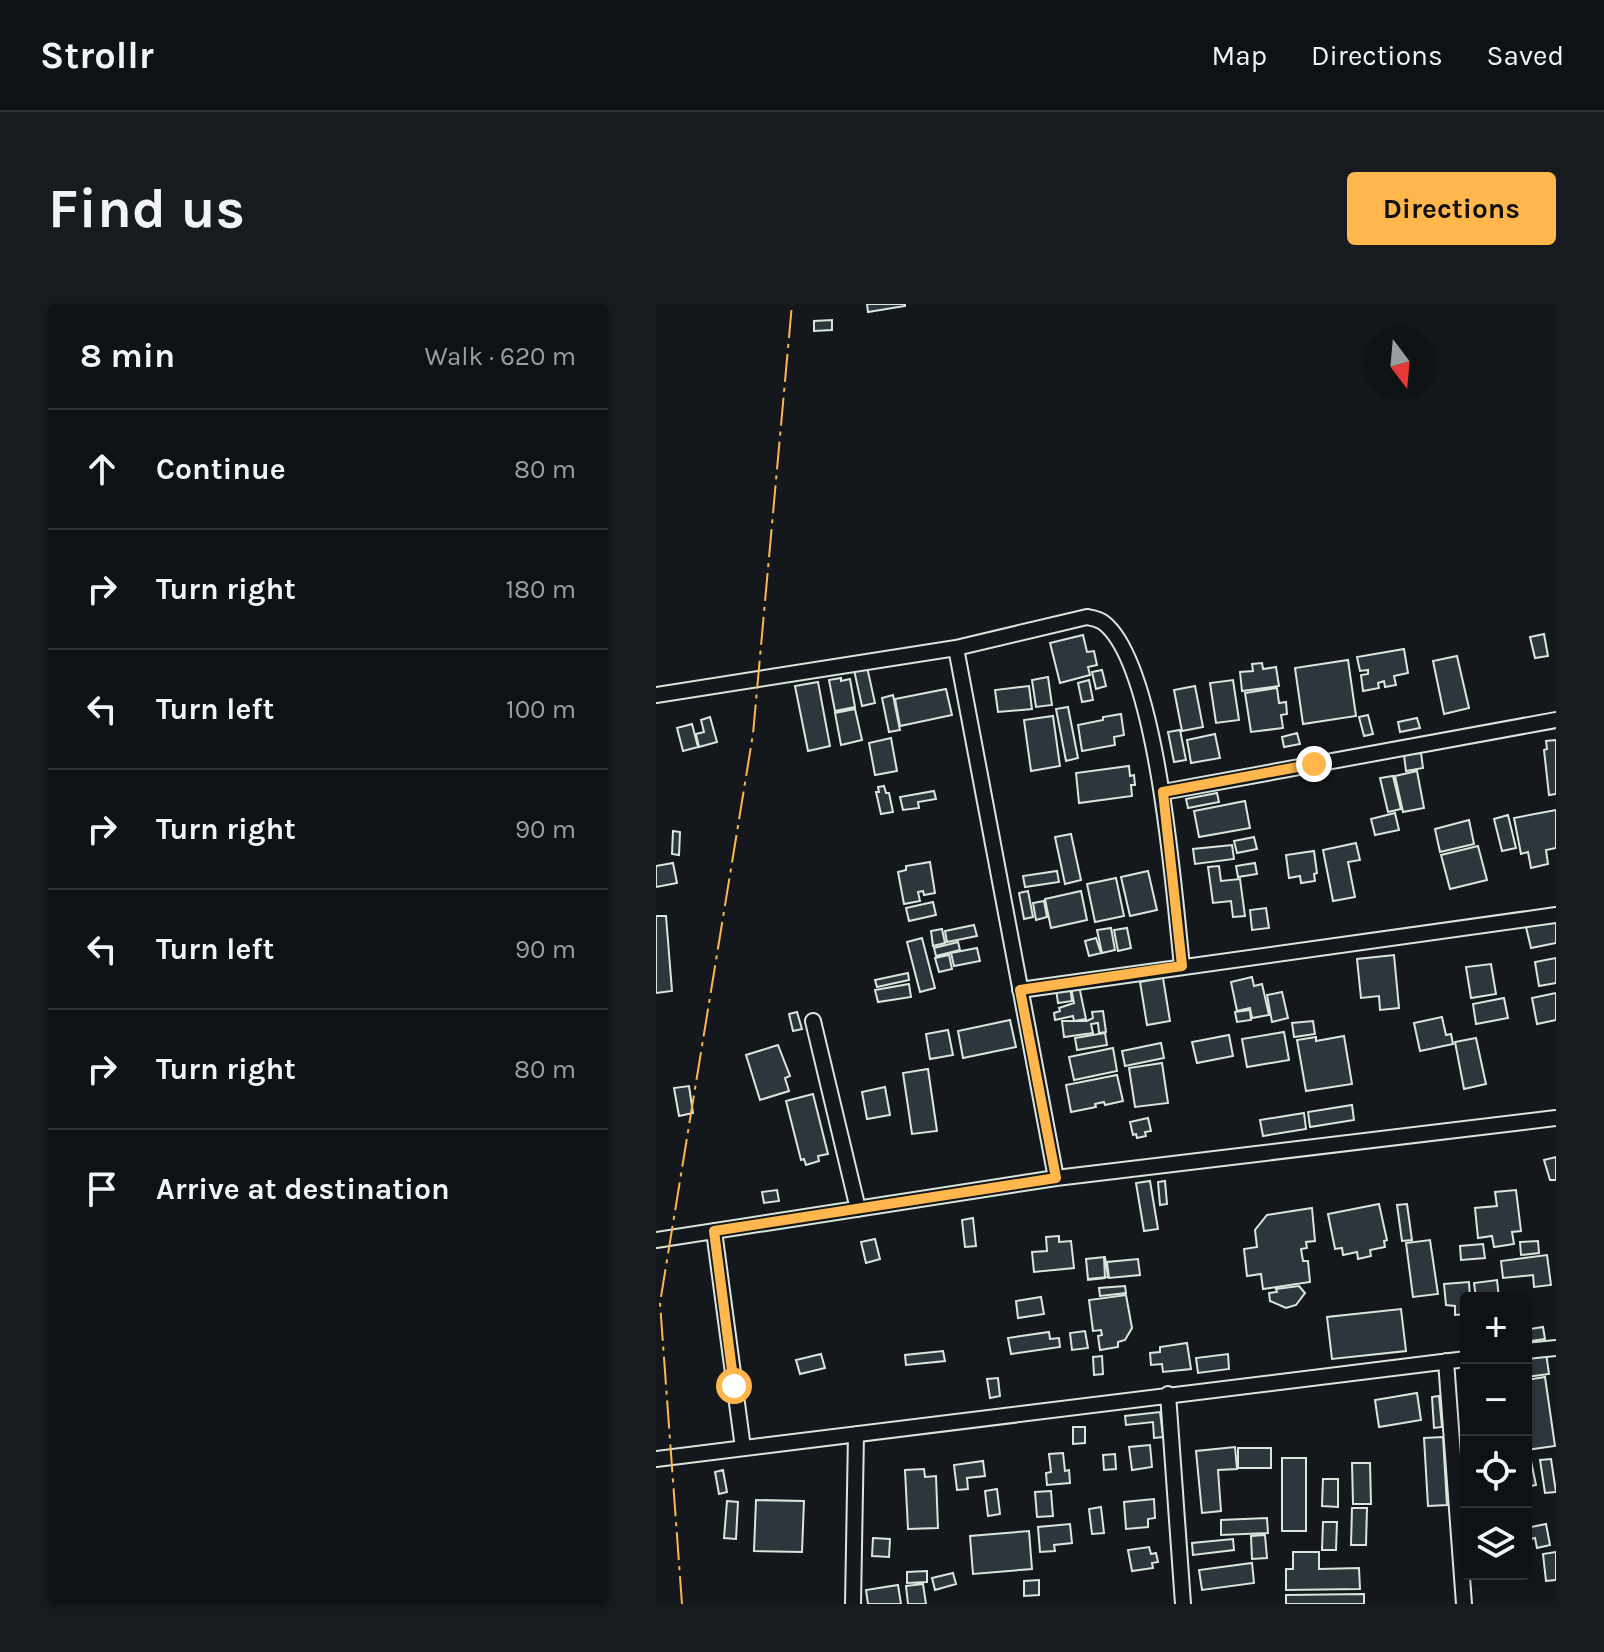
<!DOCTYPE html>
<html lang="en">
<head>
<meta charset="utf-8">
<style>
	:root { --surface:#0f1215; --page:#181b1e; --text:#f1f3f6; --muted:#9b9ea0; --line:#2f3234; --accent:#ffb74d }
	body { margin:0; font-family:Karla,sans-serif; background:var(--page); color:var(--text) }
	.controls { position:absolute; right:24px; bottom:24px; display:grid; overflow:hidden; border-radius:8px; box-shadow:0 2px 6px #0004 }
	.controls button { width:72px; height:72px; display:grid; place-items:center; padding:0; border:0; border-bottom:2px solid var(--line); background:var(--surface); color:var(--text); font:40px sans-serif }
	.compass { position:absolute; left:708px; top:24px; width:72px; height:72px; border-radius:50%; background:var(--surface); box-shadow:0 2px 6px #0004; rotate:164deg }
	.stop { position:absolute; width:24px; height:24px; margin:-18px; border:6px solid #ffb74d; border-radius:50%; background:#fff }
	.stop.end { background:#ffb74d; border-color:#fff; box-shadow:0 2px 8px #0008 }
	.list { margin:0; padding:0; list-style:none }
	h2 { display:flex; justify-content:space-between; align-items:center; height:104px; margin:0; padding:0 32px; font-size:34px }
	h2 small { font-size:26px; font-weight:400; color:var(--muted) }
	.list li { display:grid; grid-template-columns:52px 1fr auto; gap:24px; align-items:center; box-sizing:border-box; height:120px; padding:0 32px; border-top:2px solid var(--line) }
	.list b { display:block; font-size:30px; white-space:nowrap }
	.list em { font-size:26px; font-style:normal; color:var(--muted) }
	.icon { flex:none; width:44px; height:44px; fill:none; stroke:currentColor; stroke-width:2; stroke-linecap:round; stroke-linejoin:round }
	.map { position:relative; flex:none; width:900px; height:1300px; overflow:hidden; border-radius:8px }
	header { display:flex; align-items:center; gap:48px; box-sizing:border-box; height:112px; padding:0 40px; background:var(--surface); border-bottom:2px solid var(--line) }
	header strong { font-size:38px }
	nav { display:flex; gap:44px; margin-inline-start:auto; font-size:28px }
	.intro { display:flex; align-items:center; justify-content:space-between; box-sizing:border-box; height:192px; padding:0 48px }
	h1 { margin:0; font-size:56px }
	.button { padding:20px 36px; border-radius:8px; background:var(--accent); color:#111; font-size:28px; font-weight:700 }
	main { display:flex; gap:48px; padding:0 48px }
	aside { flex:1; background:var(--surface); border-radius:8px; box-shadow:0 2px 6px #0004 }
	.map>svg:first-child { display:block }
	.building { fill:#2c363c; stroke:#d8e6dc; stroke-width:2 }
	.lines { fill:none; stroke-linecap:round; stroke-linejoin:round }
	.minor-casing { stroke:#d8e6dc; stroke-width:18 }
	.minor { stroke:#14181c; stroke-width:14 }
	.power { stroke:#ffb74d; stroke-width:2; stroke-dasharray:28 6 4 6; stroke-linecap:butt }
	.route { stroke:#ffb74d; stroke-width:10 }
</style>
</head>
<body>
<header>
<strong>Strollr</strong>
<nav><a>Map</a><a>Directions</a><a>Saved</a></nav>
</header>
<div class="intro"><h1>Find us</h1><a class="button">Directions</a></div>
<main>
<aside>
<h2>8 min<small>Walk · 620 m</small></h2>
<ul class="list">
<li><svg class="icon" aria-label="ahead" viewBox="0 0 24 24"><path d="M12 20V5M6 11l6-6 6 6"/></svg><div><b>Continue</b></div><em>80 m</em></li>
<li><svg class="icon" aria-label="right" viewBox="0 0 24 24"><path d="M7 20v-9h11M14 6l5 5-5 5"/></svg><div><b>Turn right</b></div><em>180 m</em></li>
<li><svg class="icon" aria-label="left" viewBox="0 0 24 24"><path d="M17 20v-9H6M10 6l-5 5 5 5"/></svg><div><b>Turn left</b></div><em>100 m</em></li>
<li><svg class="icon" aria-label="right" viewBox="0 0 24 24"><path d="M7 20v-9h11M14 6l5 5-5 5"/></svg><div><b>Turn right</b></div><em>90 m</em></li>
<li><svg class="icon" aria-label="left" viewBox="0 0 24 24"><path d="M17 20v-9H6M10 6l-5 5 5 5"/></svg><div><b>Turn left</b></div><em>90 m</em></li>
<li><svg class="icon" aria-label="right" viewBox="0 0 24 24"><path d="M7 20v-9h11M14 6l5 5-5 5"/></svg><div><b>Turn right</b></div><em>80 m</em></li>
<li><svg class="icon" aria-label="arrive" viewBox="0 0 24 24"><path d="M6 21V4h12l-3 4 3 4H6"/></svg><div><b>Arrive at destination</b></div></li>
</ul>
</aside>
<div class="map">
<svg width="900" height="1300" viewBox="0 0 900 1300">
	<rect width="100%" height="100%" fill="#14181c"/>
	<path class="building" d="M211,0H249V2L212,8Z
		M176,16V26L158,27V17Z
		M888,330L892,352L879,354L874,333Z
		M427,331L431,348L438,347L441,361L432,363L434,371L404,379L394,339Z
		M748,345L752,369L738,372L740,381L729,383L728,377L722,379L723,384L707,387L705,371L712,370V366L704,367L701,353Z
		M801,352L813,404L788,410L777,357Z
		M692,356L700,412L647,420L639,364Z
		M606,359L607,365L620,363L623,382L586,387L584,368L597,367L596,360Z
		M211,363L219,399L206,402L198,366Z
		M446,366L450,382L440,385L436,368Z
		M392,373L396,401L380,403L376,376Z
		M185,374V377L194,375L199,403L179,407L173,376Z
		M433,376L437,396L426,398L422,379Z
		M577,376L583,416L560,419L554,379Z
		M162,378L174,442L152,447L139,382Z
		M373,382L376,405L342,408L339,386Z
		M539,382L547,423L526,427L518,386Z
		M621,384L623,399L630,398L631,410L625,411L627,424L595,428L589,389Z
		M290,385L296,411L244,422L239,395Z
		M237,391L244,426L233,428L226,394Z
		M412,403L422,454L410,457L400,405Z
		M199,405L206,436L185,441L179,409Z
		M465,410L468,431L458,433L459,441L426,447L422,421L447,416V413Z
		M712,411L717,430L708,432L703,413Z
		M397,412L404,462L375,467L368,416Z
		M54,413L61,438L43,443L40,430L48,428L45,416Z
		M761,414L764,424L744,428L742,418Z
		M36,420L42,443L27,447L21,424Z
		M524,426L530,456L518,458L512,428Z
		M641,429L644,440L628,443L626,433Z
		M559,430L564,454L535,459L531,436Z
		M235,434L241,467L219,471L213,439Z
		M900,436V490L893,491L888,446L891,445L890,437Z
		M765,449L767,464L750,467L748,451Z
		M473,462L474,472L478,471L479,481H475L476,492L423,499L420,469Z
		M761,467L768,504L747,508L739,472Z
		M737,472L745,505L732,508L724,474Z
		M228,482L230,489H233L237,508L225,510L220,488H223L222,483Z
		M278,487L280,495L262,498L263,504L247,506L244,493Z
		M561,489L563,498L532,504L530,495Z
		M589,497L594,524L543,533L538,507Z
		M900,506V544L890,546L892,560L875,564L872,548L865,550L858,514Z
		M739,509L743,526L719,531L715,515Z
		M852,511L860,544L846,547L838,515Z
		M813,516L818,540L784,548L779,525Z
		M17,527L24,528L23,551L16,550Z
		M415,530L425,576L409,580L399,533Z
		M598,533L601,545L581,549L578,537Z
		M700,539L704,556L692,558L699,593L677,597L667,546Z
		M576,541L578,555L539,560L537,545Z
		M822,542L831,576L794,585L785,551Z
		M658,547L661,569L658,570L659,577L645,579L644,572L633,574L630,551Z
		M274,558L279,589L268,591L267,587L262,588L264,597L248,600L242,568L250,566V562Z
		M17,559L21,579L0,583V562Z
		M599,559L601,570L582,573L580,562Z
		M563,562L565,577L584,575L589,612L577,613L575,597L557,599L552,563Z
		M401,567L403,578L369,583L367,572Z
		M492,567L501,606L474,612L465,573Z
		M460,574L468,612L439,618L431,580Z
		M372,587L377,613L368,615L363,589Z
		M425,587L431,616L395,624L389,595Z
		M388,597L391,613L380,616L377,599Z
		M277,598L280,611L253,617L250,604Z
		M610,604L613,624L596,626L594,606Z
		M0,612H10L16,687L0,689Z
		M900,616V639L875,644L870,623Z
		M318,621L321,632L291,638L289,627Z
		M455,624L459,646L446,649L441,626Z
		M471,624L475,644L462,647L458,626Z
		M286,625L289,639L277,642L275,627Z
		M266,634L279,684L264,688L251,638Z
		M440,634L445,649L433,652L429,637Z
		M302,638L304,646L280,652L278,644Z
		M321,644L324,657L298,662L295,649Z
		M293,651L296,665L283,668L279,654Z
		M738,651L743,704L724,706L723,692L705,694L701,655Z
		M900,654V679L883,682L879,658Z
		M835,660L840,690L815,694L810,663Z
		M252,669L253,676L221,683L219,676Z
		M596,673L598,682L606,680L613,711L596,714L594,704L581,707L575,678Z
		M507,674L514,717L491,721L484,678Z
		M253,680L255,693L222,698L219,686Z
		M423,682L430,715L418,717L417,712L399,716L398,709L404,707L403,704L418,699L415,684Z
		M414,683L416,697L402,699L400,685Z
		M626,688L632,714L616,718L611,691Z
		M900,689V716L881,720L876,694Z
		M848,694L852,714L820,720L817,700Z
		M594,706L595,716L581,718L579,708Z
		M447,707L450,728L443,729L442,719L435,720L437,729L408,733L406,717H431L437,714L436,708Z
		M141,708L146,725L137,727L133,710Z
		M786,713L790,731L795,730L797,740L764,747L758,719Z
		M354,716L360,743L307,754L302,727Z
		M657,717L659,730L638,733L636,719Z
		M292,726L297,751L274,755L270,730Z
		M628,728L633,756L591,763L586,735Z
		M449,729L451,741L421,746L419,734Z
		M573,731L577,752L541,759L536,738Z
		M688,732L696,780L650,787L641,736L660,733V737Z
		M820,734L830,780L808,785L799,738Z
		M505,739L508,754L469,762L466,747Z
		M122,741L134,772L129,774L133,787L104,796L90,751Z
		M457,744L461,767L418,776L413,753Z
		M506,759L512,799L479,803L473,764Z
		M272,765L281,827L256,830L247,769Z
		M461,771L467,797L449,801L448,798L439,800L440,803L415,808L410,781Z
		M33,782L37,809L23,812L18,784Z
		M229,783L234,811L211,815L206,788Z
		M157,790L172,850L162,852L163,857L150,861L148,855L145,856L130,797Z
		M696,801L698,816L654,823L652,808Z
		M648,809L650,825L607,832L604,816Z
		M492,814L495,827L489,828L490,832L481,834L480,830L477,831L474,818Z
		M900,853V876H894L888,856Z
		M494,877L502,925L488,927L480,879Z
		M509,877L511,900L504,901L502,878Z
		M121,886L123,897L108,899L106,888Z
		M860,886L865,927L856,928L858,940L838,943L836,932L822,934L819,904L841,902L839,888Z
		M723,900L731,936L728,937L729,943L714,946L715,952L702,955L701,948L687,951L686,944L679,945L672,910Z
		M751,900L756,936L746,937L741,901Z
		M656,904L659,937L650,938L651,944L645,945L647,957H652L654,978L607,985L605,970L591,972L588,945L601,943L599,926L611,911Z
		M317,914L320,942L309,943L306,916Z
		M403,932V938L415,937L418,964L378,968L376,948L391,947L390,933Z
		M219,935L224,955L210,959L205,938Z
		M774,936L782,990L757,993L750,939Z
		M882,937L883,949L865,951L864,938Z
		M827,940L829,954L805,956L804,942Z
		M891,951L895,981L878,983L877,971L847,974L845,957Z
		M448,953L449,974L432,976L430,955Z
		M449,953L452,973L432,975L430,955Z
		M482,955L484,971L453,974L451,958Z
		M841,976L843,994H820L818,979Z
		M813,978L814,994H810V1010L799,1011V1002L790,1001L788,980Z
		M469,982L470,989L444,992L443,984Z
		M643,982L649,989L640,1001L630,1004L614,997L613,989L621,988L620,985Z
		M470,991L476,1024L469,1036L462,1038V1043L444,1046L442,1032L446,1031L445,1026L437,1027L433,996Z
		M385,993L388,1010L362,1014L360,997Z
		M745,1005L750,1047L676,1055L671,1013Z
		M887,1023L889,1035L875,1037L874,1025Z
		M429,1027L432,1044L416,1046L414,1029Z
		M393,1028L394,1035L403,1034L404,1043L355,1050L352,1034Z
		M531,1039L535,1065L507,1068L506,1060L495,1061L494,1049L504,1048V1043Z
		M287,1047L289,1057L250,1061L249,1051Z
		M890,1049L893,1070L870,1073V1052Z
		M165,1050L169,1064L144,1070L140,1056Z
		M572,1050L573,1065L542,1069L540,1054Z
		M446,1052L447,1070L438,1071L437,1053Z
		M889,1073L899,1142L870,1146V1076Z
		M342,1074L344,1092L334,1094L331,1075Z
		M761,1089L765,1116L723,1123L719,1096Z
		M783,1092L786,1123L778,1124L776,1093Z
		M504,1108L507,1133L498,1134L497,1118L470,1121L469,1112Z
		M417,1123H429V1139L417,1140Z
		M787,1133L791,1201L772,1202L768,1134Z
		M494,1141L496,1163L476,1166L473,1143Z
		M579,1143L581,1165L562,1166L565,1207L546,1209L540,1147Z
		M582,1144H615V1164H582Z
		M407,1149L409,1167L413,1166L414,1179L391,1181L390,1169L395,1168L393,1150Z
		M459,1150L460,1165L448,1166L447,1151Z
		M626,1154H650V1227H626Z
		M895,1155L900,1188L889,1189L884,1156Z
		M327,1157L329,1172L311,1174L312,1185L301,1186L298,1161Z
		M875,1157L880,1181L870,1183V1159Z
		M696,1159H714L715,1200H697Z
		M268,1165L269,1173L280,1172L282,1224L252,1225L249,1166Z
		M67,1166L71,1188L63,1190L59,1168Z
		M667,1175H682V1203L666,1202Z
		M341,1185L344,1210L332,1212L329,1187Z
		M395,1187L397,1212L381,1213L379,1188Z
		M498,1195L499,1214L492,1215V1223L470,1225L468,1198Z
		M100,1196L148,1197L146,1248L98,1247Z
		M71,1197L82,1198L80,1235L68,1234Z
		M445,1203L448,1229L436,1230L433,1205Z
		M696,1204H711L710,1241H695Z
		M611,1214L612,1229L565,1231V1216Z
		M667,1218H681L680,1246H666Z
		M414,1220L416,1239L398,1241L399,1247L384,1248L382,1223Z
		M890,1220L894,1241L881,1244L879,1234L870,1236V1224Z
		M373,1227L376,1265L317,1270L314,1232Z
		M609,1231L611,1254L596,1255L595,1232Z
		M217,1234L234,1235L233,1253L216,1252Z
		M577,1235L578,1246L537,1251L536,1239Z
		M493,1243L495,1250L500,1249L502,1258L496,1259L497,1264L476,1267L472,1246Z
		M637,1248H663V1265L703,1264L704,1285L630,1286V1265H637Z
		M900,1248V1276L890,1277L887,1250Z
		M596,1259L598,1279L546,1286L543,1266Z
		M271,1267V1278L251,1279V1268Z
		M297,1269L300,1280L279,1286L276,1274Z
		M383,1276V1291L368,1292V1277Z
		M267,1280L270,1300H252L250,1282Z
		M242,1281L245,1300H212L210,1286Z
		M708,1290V1300H630V1291Z"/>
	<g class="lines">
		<defs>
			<path id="minor" d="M300,344L400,874
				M0,391L300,344L431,313C437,314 443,315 448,319C502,362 518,590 526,662
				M507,488L900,416
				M364,686L900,611
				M157,717L202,905
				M58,927L87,1144
				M0,936L400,874L900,814
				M870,1047L900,1044
				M790,1057L808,1300
				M512,1090L527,1300
				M0,1155L810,1055
				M197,1300L200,1130"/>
		</defs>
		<use href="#minor" class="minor-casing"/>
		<use href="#minor" class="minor"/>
		<path class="power" d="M26,1300L4,999L97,430L136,0"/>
	</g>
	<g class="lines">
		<path class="route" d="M78,1082L58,927L400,874L364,686L526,662L507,488L658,460"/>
	</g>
</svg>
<div class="controls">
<button>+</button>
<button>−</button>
<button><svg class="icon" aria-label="locate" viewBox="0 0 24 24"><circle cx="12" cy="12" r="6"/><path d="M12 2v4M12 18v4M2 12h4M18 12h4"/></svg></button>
<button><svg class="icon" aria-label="layers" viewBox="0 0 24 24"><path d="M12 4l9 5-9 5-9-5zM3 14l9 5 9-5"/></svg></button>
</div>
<svg class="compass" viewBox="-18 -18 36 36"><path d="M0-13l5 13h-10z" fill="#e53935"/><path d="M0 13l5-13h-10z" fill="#9b9ea0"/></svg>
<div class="stop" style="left:78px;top:1082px"></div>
<div class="stop end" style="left:658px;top:460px"></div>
</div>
</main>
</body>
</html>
